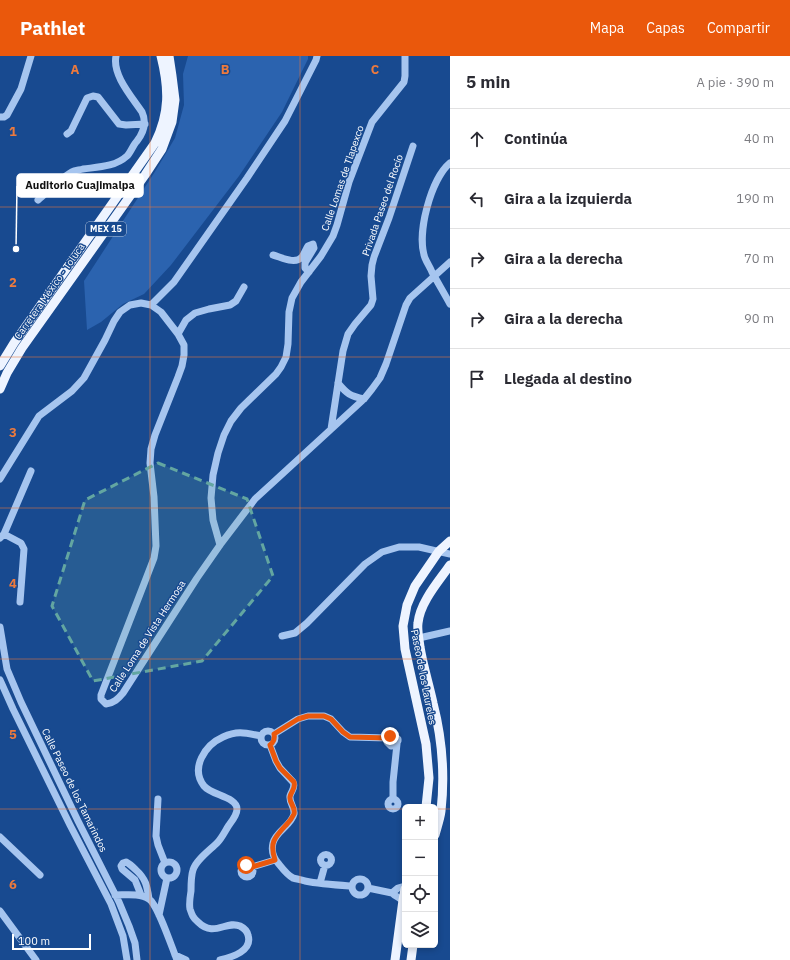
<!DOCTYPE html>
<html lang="es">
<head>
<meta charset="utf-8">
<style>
	:root { --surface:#fff; --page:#f7f7f7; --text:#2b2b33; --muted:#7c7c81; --line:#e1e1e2; --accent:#ea580c }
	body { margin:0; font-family:"IBM Plex Sans",sans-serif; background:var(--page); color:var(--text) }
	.controls { position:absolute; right:12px; bottom:12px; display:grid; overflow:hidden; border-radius:6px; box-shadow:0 2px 6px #0003 }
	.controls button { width:36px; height:36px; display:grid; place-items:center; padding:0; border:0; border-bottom:1px solid var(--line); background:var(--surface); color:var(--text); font:20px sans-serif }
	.scale { position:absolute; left:12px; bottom:10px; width:79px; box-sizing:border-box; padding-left:4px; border:2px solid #fff; border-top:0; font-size:11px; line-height:14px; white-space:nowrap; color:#fff; -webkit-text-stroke:3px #184a90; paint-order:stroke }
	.stop { position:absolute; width:12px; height:12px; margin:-9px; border:3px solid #ea580c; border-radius:50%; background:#fff }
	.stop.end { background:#ea580c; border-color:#fff; box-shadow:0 1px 4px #0008 }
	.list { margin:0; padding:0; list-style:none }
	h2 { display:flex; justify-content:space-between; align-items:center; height:52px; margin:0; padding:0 16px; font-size:17px }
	h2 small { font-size:13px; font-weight:400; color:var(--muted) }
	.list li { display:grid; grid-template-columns:26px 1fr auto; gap:12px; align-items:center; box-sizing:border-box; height:60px; padding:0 16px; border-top:1px solid var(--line) }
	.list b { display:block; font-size:15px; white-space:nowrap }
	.list em { font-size:13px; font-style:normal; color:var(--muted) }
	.icon { flex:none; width:22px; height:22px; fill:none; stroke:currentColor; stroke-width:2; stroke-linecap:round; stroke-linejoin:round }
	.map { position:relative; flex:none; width:450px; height:904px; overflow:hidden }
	header { display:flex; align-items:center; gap:24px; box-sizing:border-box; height:56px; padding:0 20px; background:var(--accent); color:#fff }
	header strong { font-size:19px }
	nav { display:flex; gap:22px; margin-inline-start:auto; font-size:14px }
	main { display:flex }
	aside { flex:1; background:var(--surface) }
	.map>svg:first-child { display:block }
	.green { fill:#2b63af }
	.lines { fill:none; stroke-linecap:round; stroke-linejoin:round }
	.minor { stroke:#a6c5ef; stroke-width:7 }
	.major { stroke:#eef4ff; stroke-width:9 }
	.route { stroke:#ea580c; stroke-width:5 }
	.marked { fill:#63a6a1; fill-opacity:0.2; stroke:#63a6a1; stroke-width:3; stroke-dasharray:8 5; stroke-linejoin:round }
	.grid { fill:none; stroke:#ed7a3d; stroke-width:1; stroke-opacity:0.55 }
	.labels { text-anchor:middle; stroke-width:3; stroke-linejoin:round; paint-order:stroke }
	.shield { fill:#184a90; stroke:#bac9de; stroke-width:1 }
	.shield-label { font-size:9px; font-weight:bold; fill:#fff }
	.street-label { font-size:10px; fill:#fff; stroke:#184a90 }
	.grid-label { font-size:13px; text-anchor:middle; font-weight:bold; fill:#ed7a3d; stroke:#184a90; stroke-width:3; stroke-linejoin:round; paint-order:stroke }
	.leader { fill:none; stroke:#fff; stroke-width:1.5 }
	.callout-dot { fill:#fff; stroke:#184a90; stroke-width:1.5 }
	.callout { fill:#fff; stroke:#fff; stroke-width:1.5 }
	.callout-label { font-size:11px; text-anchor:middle; font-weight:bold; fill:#111 }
</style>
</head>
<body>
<header>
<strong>Pathlet</strong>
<nav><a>Mapa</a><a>Capas</a><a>Compartir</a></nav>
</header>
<main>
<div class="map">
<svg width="450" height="904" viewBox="0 0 450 904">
	<rect width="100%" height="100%" fill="#184a90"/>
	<path class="green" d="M188,0H308V3L282,56L239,120L171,209L144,238L123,248L101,266L87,274L84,225L156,114L175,82L184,49L183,18Z"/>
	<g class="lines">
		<path class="minor" d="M0,61H4L7,59L21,33L31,0
			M67,78L71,75L87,42L93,40L98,41L119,68L126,69L145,68
			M450,107C431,123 416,178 425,202C427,207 430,211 432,216C438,227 444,237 450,248
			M38,144C46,137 64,119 74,115C76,114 80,114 83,113C98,111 115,111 127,100C131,96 133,89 137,85C144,76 147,67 142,56C132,41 112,19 116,0
			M273,199C281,201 295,209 302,201C304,198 306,193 308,190L313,188L314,192L305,207V212L309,216
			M151,249L174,226L247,122L285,65L316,4L317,0
			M178,278L186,264L195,257L209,253L230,249L236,245L244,231
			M338,327C347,338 350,340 364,343
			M331,373L343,295L348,278L355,268L371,249L373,243L371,220L372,209L374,201L389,162L413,90
			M0,423L39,360L72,335L84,322L105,284L114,265L120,256L130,249L141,247L151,249L161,256L178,278L184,289V299L182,310L178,321L155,379L151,393L150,407L154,441L156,490L154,502L101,639V643L106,648C114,647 118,643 123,637L197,522L220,489L255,443L364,343L372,333L380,322L386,308L406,249L410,242L450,206
			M4,478L21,487L24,493L20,546
			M0,482L4,478L31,415
			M220,489L213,464L211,442L213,419L218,397L224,379L231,365L241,352L276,318L281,311L286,301L288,288L289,256L292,242L301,226L321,200L333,180L337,169L349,126L372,66L404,26L405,20V0
			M0,571L7,613L21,646L78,765L119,846L129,870L135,887L137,904
			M282,580L295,577L307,567L365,508L382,496L399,491H419L450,498
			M419,582L450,575
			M0,624L13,653L70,769L111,848L123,880L127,904
			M261 682a7 7 0 1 1 14 0a7 7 0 1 1-14 0Z
			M274,678L298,663L308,660H324L331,663L343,676L350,681L388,682L390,680H394L398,683V685L395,689L391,690L387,686L388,682
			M270,689L276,705L280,712L293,726C296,732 291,735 290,740C289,747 295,751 294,758C291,770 276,775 273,787C271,795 273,801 278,807C282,812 287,819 293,822C297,823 302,824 305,825C320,828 336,829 351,830
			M158,743L156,780L158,789L165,807
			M393,743V726L397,688
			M388 748a5 5 0 1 1 10 0a5 5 0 1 1-10 0Z
			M0,781L40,819
			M320.5 804a5.5 5.5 0 1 1 11 0a5.5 5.5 0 1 1-11 0Z
			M161 814a8 8 0 1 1 16 0a8 8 0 1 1-16 0Z
			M241 815a6 6 0 1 1 12 0a6 6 0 1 1-12 0Z
			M252,811L275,804
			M352 831a8 8 0 1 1 16 0a8 8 0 1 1-16 0Z
			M320,827L325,809
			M405,830L398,832L392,837C396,841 401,842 405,847
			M368,832L392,837
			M115,839C126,839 140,837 149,843C158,849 172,892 177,904
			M141,839L135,824L122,813L121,810L123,807L126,806C130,808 133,811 136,814C146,823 147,830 149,843
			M0,855L36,904
			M159,859L167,822
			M175,899L186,904
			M220,904C232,901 253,895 248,879C247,875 244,872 240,870C226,864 214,882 198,866C193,862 192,859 190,853C189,848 190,841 191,835C191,828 191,820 193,814C196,804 210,794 217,787C222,782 225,775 229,769C232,765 237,759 237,753C237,741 211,739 204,730C190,712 205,689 223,681C238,674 246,677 261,680"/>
		<path class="major" d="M0,310L14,287L155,87C170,57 169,32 161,0
			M0,333L7,317L22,292L145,119L162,93L172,66L175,44L172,20L169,0
			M426,751L429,722L426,688L405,593L403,570L407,549L415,530L439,495L450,485
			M435,779C437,771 440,763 441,755C445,719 442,682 433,647C429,628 423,610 420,591C419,583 417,574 418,567C420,546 439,525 450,509
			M395,904L403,844L405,833
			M411,904L413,889"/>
	</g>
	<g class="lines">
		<path class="route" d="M246,809L248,808L252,811L275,804C269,786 275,781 287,768C290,765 292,762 294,758C296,751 289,747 290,741C291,735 296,733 294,726L280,712L276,705L270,689C274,686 275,683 274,678L298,663L308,660H324L331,663L343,676L350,681L388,682L390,680"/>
	</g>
	<path class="marked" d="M158,407L247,443L273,520L202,605L93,625L52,550L85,444Z"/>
	<path class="grid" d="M150,0V904M300,0V904M0,151H450M0,301H450M0,452H450M0,603H450M0,753H405M435,753H450"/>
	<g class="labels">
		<rect class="shield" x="86" y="166" width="40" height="14" rx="3"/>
		<g class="shield-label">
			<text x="106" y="176">MEX 15</text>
		</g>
		<g class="street-label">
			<text transform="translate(342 122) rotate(-71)" y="4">Calle Lomas de Tlapexco</text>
			<text transform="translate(382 149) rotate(-71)" y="4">Privada Paseo del Rocío</text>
			<text transform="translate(49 235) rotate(-55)" y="4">Carretera México - Toluca</text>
			<text transform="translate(147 580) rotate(-57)" y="4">Calle Loma de Vista Hermosa</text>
			<text transform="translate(424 621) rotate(79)" y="4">Paseo de los Laureles</text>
			<text transform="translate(75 734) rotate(64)" y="4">Calle Paseo de los Tamarindos</text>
		</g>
	</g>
	<g class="grid-label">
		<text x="75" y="18">A</text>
		<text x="225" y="18">B</text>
		<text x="375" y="18">C</text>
		<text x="13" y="80">1</text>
		<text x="13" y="231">2</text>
		<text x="13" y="381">3</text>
		<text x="13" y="532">4</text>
		<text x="13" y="683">5</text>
		<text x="13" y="833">6</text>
	</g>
	<path class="leader" d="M16 193L17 130"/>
	<circle class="callout-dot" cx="16" cy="193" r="4"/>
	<rect class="callout" x="17" y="118" width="126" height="23" rx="4"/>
	<g class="callout-label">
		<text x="80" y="133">Auditorio Cuajimalpa</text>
	</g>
</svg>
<div class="controls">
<button>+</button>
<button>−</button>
<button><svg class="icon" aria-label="locate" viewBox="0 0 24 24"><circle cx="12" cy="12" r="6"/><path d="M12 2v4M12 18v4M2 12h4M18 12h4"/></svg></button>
<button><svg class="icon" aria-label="layers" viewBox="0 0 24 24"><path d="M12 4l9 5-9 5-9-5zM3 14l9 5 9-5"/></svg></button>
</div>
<div class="scale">100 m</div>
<div class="stop" style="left:246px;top:809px"></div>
<div class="stop end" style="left:390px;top:680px"></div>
</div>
<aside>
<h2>5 min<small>A pie · 390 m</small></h2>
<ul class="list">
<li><svg class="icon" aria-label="ahead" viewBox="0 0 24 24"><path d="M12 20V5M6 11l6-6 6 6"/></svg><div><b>Continúa</b></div><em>40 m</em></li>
<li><svg class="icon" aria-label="left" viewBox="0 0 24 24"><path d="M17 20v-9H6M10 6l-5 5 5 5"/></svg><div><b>Gira a la izquierda</b></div><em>190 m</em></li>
<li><svg class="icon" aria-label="right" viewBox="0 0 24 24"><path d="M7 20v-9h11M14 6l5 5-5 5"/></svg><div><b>Gira a la derecha</b></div><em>70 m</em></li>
<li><svg class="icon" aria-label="right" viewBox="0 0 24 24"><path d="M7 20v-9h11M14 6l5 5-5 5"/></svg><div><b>Gira a la derecha</b></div><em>90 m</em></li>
<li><svg class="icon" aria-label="arrive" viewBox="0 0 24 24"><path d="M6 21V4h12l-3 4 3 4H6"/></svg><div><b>Llegada al destino</b></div></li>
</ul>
</aside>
</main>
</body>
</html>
